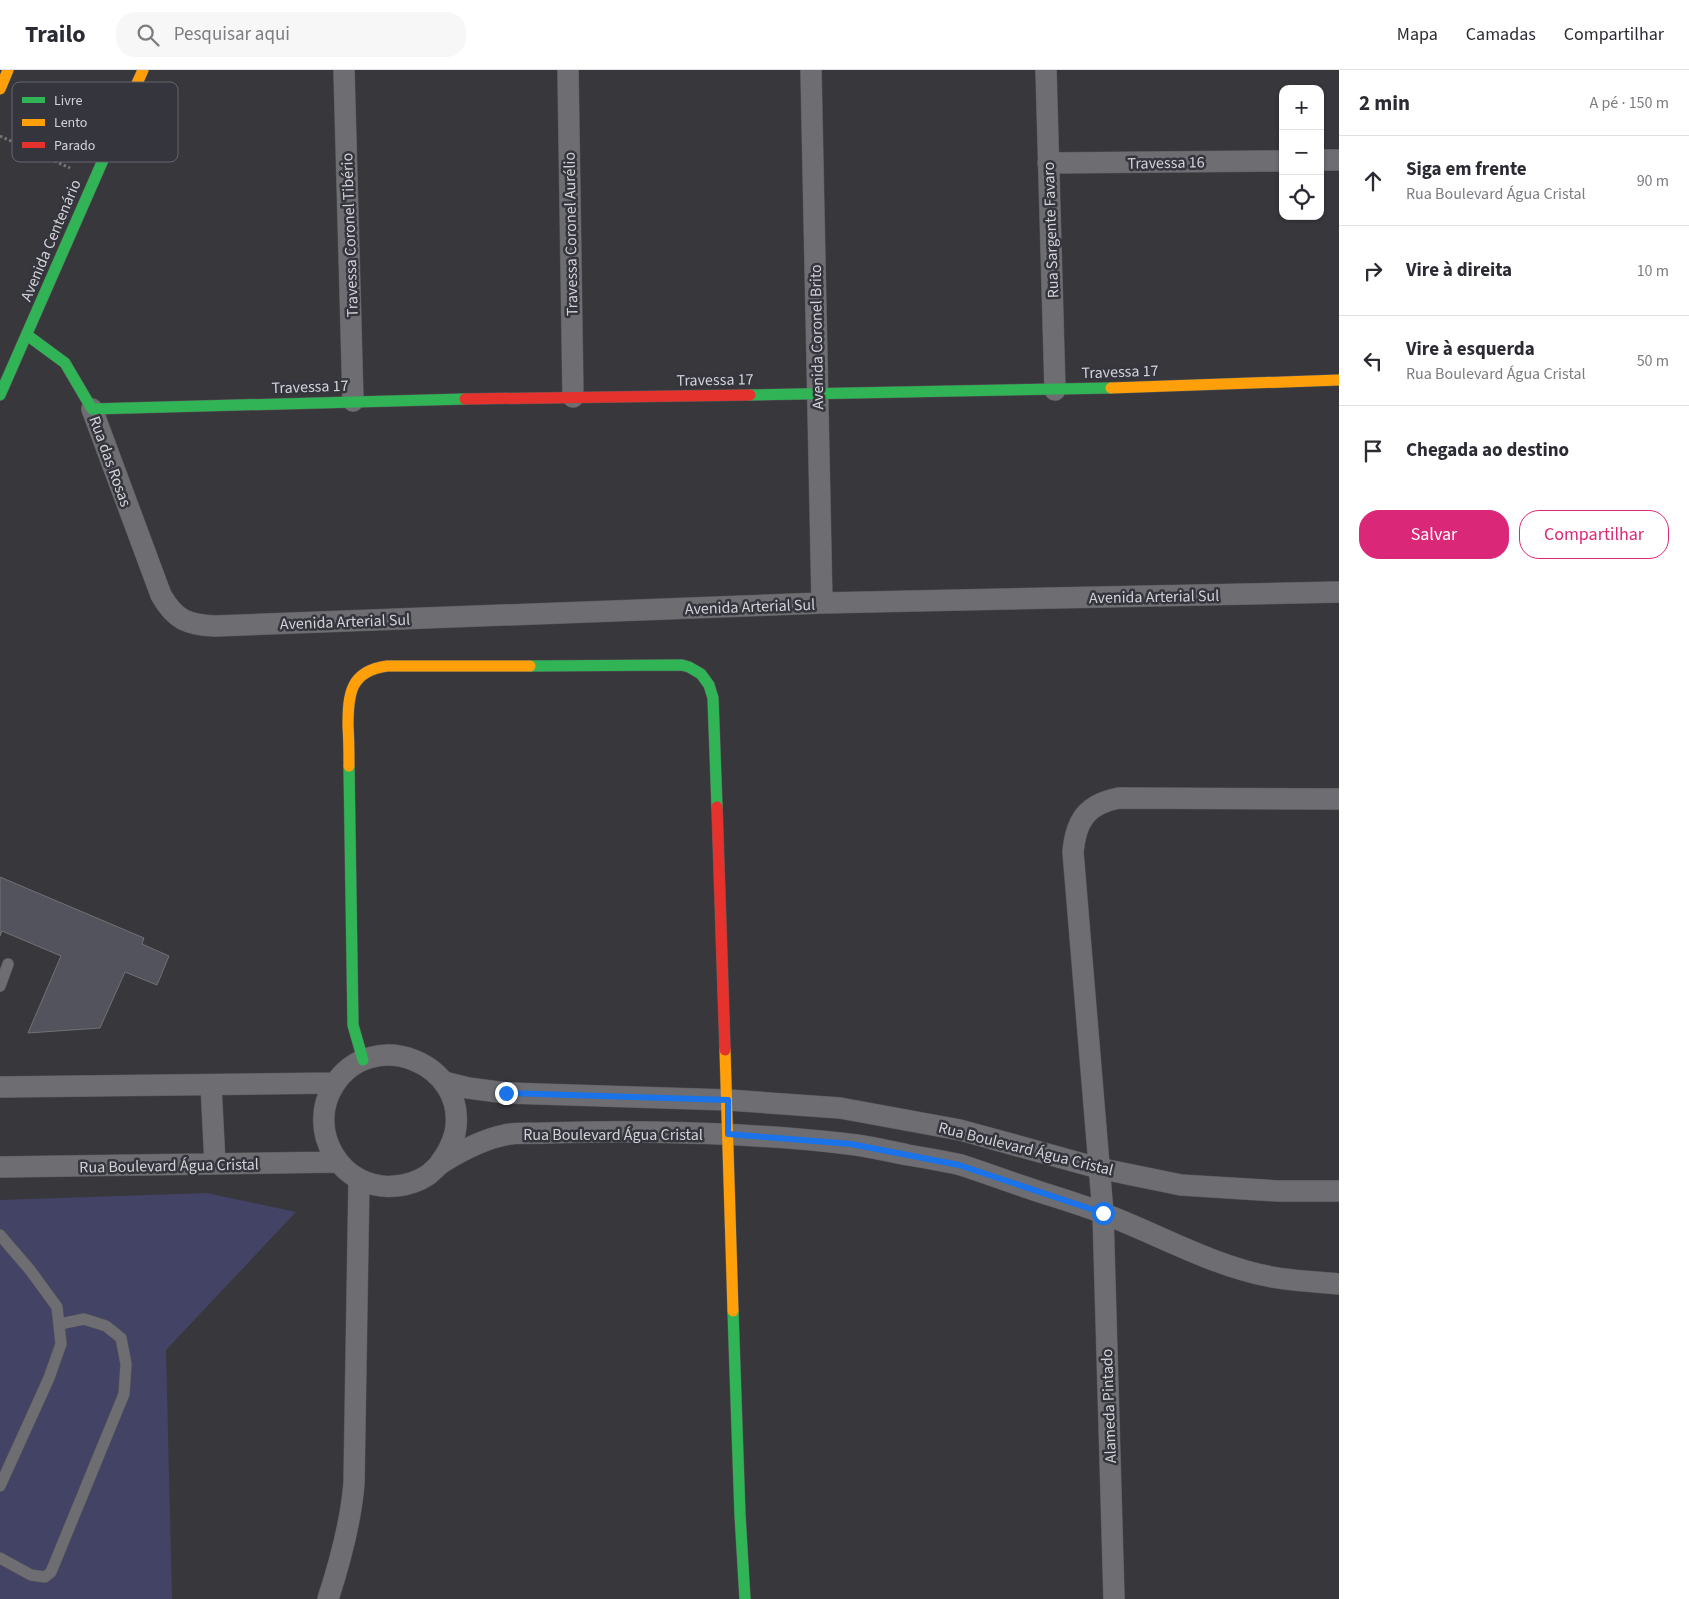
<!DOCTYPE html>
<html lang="pt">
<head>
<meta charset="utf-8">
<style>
	:root { --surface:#fff; --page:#f7f7f7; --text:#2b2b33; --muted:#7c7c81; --line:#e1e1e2; --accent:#db2777 }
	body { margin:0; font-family:"Source Sans 3",sans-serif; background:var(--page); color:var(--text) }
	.controls { position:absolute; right:15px; top:15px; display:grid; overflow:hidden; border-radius:10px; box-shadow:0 1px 4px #0004 }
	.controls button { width:45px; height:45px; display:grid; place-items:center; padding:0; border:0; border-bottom:1px solid var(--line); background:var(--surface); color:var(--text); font:25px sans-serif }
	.stop { position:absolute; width:15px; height:15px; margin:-11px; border:4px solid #1a73e8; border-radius:50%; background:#fff }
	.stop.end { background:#1a73e8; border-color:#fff; box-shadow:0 1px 5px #0008 }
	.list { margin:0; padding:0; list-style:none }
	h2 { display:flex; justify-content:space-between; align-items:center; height:65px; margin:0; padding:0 20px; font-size:21px }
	h2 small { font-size:16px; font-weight:400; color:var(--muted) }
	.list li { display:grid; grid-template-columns:32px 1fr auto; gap:15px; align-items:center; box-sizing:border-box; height:90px; padding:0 20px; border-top:1px solid var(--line) }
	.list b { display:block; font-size:19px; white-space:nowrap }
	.list p { margin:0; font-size:16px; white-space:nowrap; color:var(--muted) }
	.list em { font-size:16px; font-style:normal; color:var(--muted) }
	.actions { display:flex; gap:10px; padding:15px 20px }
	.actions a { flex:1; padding:11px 0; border:1px solid var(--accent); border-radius:20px; text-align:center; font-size:18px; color:var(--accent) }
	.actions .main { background:var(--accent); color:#fff }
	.icon { flex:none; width:28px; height:28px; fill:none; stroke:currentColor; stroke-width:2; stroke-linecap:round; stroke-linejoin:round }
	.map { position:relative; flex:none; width:1339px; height:1529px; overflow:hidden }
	header { display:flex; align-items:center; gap:30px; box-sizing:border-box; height:70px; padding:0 25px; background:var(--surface); border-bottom:1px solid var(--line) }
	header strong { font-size:24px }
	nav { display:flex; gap:28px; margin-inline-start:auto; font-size:18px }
	.search { width:350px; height:45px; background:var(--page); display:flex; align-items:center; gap:12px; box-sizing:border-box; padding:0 18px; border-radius:20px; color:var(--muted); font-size:19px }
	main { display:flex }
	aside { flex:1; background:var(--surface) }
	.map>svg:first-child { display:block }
	.green { fill:#434366 }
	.building { fill:#53535e; stroke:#717175 }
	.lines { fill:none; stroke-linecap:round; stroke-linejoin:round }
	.lane-casing { stroke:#565659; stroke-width:12 }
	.street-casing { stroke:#565659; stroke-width:22 }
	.fast-casing { stroke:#565659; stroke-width:12 }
	.slow-casing { stroke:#565659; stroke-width:12 }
	.jam-casing { stroke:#565659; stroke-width:12 }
	.path { stroke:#757578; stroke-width:3; stroke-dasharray:2.5 2.5; stroke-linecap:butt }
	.lane { stroke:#6d6d72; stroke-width:11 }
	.street { stroke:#6d6d72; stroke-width:21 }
	.fast { stroke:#30b455; stroke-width:11 }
	.slow { stroke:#ff9f0a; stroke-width:11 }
	.jam { stroke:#e5322d; stroke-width:11 }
	.route { stroke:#1a73e8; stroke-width:6 }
	.labels { text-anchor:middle; stroke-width:5; stroke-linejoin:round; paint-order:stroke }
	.street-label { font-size:16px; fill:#d2d2d8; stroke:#35353e }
	.key { fill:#35353e; stroke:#64646c; stroke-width:1 }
	.key-label { font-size:14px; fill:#d2d2d8 }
</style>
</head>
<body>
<header>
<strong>Trailo</strong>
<div class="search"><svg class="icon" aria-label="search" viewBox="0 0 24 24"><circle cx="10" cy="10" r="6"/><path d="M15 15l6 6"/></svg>Pesquisar aqui</div>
<nav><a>Mapa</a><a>Camadas</a><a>Compartilhar</a></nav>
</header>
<main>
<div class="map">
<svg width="1339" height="1529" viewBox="0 0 1339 1529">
	<rect width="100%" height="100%" fill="#37373c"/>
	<path class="green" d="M207,1123L296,1142L166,1280L172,1529H0V1130Z"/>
	<path class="building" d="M0,807L144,868L142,874L169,886L157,915L125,902L100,958L28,963L61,886L2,861L0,866Z"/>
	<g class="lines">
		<defs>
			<path id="lane" d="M0,916L8,894
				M0,1165L30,1200L57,1237L61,1274L49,1308L0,1416
				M0,1488L31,1505L45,1507L51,1502L124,1324L126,1294L121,1268L106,1256L84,1249L60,1254"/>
			<path id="street" d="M344,0L353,331
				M568,0L573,327
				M811,0L822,533
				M1046,0L1055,320
				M1320,90H1339
				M1048,93L1283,91
				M92,339L161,525C175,550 188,555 215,556L822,533L1339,522
				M444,1012L468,1018L506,1023L728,1030L840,1038L960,1060L1098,1098L1181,1115L1278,1121H1339
				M211,1015L215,1094
				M0,1017L335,1013
				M440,1093C447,1084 452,1074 455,1063C469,993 372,955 334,1015C305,1060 341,1122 396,1116C407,1115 419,1111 428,1105C433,1101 437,1096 443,1092C461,1081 484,1069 505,1065C517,1062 532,1064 545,1063C579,1062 613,1061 646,1062C714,1063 781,1066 848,1074C868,1076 888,1081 908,1085C926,1088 944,1091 961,1095C983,1102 1004,1110 1025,1117C1051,1126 1077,1133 1102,1143C1158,1164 1212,1196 1272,1207C1294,1211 1317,1212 1339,1214
				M0,1097L338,1092
				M328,1529C340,1492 351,1452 354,1413L359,1109
				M1114,1529L1103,1143L1073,782C1076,750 1087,734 1119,728L1339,729"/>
			<path id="fast" d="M27,265L65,293L92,339L465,329
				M0,325L107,81
				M750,325L1111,318
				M530,596L682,595L689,597L701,604L709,615L713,628L717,737
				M349,696L353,955L363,990
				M733,1241L740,1445L745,1529"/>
			<path id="slow" d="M0,19L8,0
				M107,81L143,0
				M1111,318L1339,310
				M349,696C349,683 349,670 348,656C348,624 350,601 387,596H530
				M725,980L733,1241"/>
			<path id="jam" d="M465,329L750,325
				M717,737L725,980"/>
		</defs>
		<use href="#lane" class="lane-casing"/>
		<use href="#street" class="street-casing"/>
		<use href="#fast" class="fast-casing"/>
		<use href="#slow" class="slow-casing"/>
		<use href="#jam" class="jam-casing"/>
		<path class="path" d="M0,66L70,98"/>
		<use href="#lane" class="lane"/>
		<use href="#street" class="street"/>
		<use href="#fast" class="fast"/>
		<use href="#slow" class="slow"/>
		<use href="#jam" class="jam"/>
	</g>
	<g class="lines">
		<path class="route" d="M506,1023L728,1030V1064L851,1074L959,1095L1103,1143"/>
	</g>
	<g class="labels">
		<g class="street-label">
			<text transform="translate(1166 92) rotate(-1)" y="6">Travessa 16</text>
			<text transform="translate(1050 160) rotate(-92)" y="6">Rua Sargente Favaro</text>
			<text transform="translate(570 164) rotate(-91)" y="6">Travessa Coronel Aurélio</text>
			<text transform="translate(349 165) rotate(-92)" y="6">Travessa Coronel Tibério</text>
			<text transform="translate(50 170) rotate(-67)" y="6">Avenida Centenário</text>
			<text transform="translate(816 267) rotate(-91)" y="6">Avenida Coronel Brito</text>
			<text transform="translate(1120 301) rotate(-2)" y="6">Travessa 17</text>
			<text transform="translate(715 309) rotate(-1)" y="6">Travessa 17</text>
			<text transform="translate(310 316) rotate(-2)" y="6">Travessa 17</text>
			<text transform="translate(111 391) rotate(70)" y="6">Rua das Rosas</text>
			<text transform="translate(1154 526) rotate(-1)" y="6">Avenida Arterial Sul</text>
			<text transform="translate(750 536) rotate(-2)" y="6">Avenida Arterial Sul</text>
			<text transform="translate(345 551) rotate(-2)" y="6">Avenida Arterial Sul</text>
			<text x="613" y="1070">Rua Boulevard Água Cristal</text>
			<text transform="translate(1026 1078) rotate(14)" y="6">Rua Boulevard Água Cristal</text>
			<text transform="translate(169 1095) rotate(-1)" y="6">Rua Boulevard Água Cristal</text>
			<text transform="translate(1108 1336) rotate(-92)" y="6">Alameda Pintado</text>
		</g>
	</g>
	<rect x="12" y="12" width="166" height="80" rx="8" class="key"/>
	<rect x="22" y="27" width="23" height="6" fill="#30b455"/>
	<rect x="22" y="49" width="23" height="7" fill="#ff9f0a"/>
	<rect x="22" y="72" width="23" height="6" fill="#e5322d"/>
	<g class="key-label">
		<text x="54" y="35">Livre</text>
		<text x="54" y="57">Lento</text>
		<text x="54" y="80">Parado</text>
	</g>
</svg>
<div class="controls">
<button>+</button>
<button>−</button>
<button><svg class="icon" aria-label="locate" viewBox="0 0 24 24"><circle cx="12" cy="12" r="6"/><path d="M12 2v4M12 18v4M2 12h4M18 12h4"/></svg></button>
</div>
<div class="stop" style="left:1103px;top:1143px"></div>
<div class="stop end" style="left:506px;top:1023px"></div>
</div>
<aside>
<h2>2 min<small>A pé · 150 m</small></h2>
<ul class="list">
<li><svg class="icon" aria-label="ahead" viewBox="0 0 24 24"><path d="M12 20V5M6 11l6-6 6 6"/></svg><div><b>Siga em frente</b><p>Rua Boulevard Água Cristal</p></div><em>90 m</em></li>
<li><svg class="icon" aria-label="right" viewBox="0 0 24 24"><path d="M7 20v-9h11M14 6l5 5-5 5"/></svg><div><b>Vire à direita</b></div><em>10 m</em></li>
<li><svg class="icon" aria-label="left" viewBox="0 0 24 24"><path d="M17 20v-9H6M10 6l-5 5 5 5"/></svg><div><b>Vire à esquerda</b><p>Rua Boulevard Água Cristal</p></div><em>50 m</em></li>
<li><svg class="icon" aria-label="arrive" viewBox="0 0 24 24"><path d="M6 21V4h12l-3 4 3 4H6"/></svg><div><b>Chegada ao destino</b></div></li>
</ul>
<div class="actions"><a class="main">Salvar</a><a>Compartilhar</a></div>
</aside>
</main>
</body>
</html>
